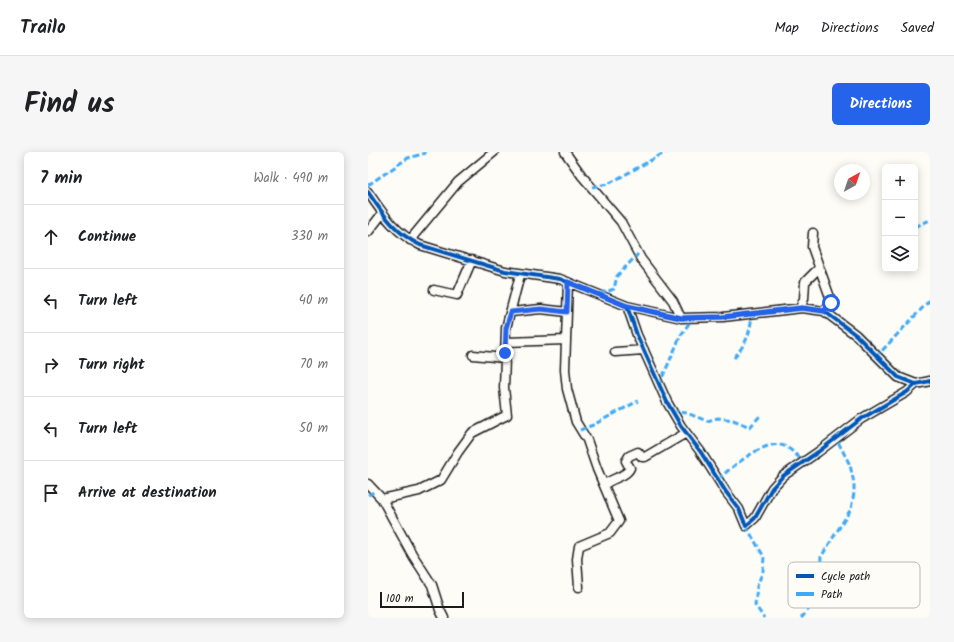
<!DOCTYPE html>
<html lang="en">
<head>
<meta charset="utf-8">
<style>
	:root { --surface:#fff; --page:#f6f6f6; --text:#202124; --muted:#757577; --line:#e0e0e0; --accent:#2563eb }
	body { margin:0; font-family:Kalam,sans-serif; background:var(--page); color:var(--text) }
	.controls { position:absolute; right:12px; top:12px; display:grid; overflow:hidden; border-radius:6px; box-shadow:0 2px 10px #0003 }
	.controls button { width:36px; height:36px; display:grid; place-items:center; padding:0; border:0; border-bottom:1px solid var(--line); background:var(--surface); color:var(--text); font:20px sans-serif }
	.compass { position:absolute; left:466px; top:12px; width:36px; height:36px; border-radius:50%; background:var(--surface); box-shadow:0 2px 10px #0003; rotate:40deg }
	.scale { position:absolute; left:12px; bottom:10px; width:84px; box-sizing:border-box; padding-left:4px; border:2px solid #1c1c1c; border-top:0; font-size:11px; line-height:14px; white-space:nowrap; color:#1c1c1c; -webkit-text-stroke:3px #fdfcf7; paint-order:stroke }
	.stop { position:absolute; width:12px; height:12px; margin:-9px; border:3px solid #2563eb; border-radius:50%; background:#fff }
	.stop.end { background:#2563eb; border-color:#fff; box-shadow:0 1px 4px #0008 }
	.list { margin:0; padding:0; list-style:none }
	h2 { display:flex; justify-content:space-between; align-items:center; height:52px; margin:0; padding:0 16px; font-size:17px }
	h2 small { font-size:13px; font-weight:400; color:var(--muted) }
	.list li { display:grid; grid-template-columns:26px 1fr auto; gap:12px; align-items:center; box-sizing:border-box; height:64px; padding:0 16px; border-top:1px solid var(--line) }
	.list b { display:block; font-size:15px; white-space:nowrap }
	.list em { font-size:13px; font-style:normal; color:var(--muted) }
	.icon { flex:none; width:22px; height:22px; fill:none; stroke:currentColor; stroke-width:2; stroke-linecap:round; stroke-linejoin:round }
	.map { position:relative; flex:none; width:562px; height:466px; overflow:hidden; border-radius:6px }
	header { display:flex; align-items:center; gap:24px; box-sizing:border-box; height:56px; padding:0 20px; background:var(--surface); border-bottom:1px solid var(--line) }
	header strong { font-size:19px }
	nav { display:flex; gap:22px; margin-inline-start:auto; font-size:14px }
	.intro { display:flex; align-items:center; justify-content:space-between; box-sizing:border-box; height:96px; padding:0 24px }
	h1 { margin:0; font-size:28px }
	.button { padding:10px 18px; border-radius:6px; background:var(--accent); color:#fff; font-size:14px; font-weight:700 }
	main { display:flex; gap:24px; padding:0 24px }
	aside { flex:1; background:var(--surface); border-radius:6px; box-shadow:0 2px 10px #0003 }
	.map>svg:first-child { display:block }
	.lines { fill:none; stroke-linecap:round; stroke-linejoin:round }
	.minor-casing { stroke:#1c1c1c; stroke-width:11 }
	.minor { stroke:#fdfcf7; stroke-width:8 }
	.quiet { stroke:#3fa9f5; stroke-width:3; stroke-dasharray:6 3; stroke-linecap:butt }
	.cycleway-casing { stroke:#fdfcf7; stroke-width:6 }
	.cycleway { stroke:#0057b8; stroke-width:4 }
	.route { stroke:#2563eb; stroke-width:5 }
	.key { fill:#fdfcf7; stroke:#bab9b5; stroke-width:1 }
	.key-label { font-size:11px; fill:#1c1c1c }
</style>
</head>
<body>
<header>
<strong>Trailo</strong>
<nav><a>Map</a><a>Directions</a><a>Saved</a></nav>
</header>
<div class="intro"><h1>Find us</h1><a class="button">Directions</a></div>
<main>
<aside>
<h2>7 min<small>Walk · 490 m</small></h2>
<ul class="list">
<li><svg class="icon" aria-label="ahead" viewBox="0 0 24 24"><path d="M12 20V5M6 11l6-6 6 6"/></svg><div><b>Continue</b></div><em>330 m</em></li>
<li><svg class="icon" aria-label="left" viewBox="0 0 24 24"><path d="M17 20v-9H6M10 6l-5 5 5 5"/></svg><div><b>Turn left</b></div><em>40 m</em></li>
<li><svg class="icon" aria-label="right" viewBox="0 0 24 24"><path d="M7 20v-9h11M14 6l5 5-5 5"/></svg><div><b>Turn right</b></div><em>70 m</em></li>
<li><svg class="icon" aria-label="left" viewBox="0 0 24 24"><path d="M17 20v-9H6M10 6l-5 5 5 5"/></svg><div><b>Turn left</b></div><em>50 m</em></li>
<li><svg class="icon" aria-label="arrive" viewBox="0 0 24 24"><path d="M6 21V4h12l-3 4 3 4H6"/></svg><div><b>Arrive at destination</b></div></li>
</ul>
</aside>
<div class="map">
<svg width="562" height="466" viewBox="0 0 562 466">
	<rect width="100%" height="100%" fill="#fdfcf7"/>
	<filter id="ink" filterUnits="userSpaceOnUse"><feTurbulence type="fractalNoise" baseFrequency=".025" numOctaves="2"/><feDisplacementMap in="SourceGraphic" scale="8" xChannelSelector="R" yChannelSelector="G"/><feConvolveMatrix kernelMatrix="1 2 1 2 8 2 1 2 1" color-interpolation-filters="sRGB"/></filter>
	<g filter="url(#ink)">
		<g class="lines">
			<defs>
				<path id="minor" d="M197,0L214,24L253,70L273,107L305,149L313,166
					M0,40C15,62 27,81 52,93L137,119L192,127L259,154L313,166L355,165L434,156L456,159L488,183L530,225L548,232L562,229
					M0,80L14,62
					M445,81L444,95L463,148L461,153L456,159
					M42,88L90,30L126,0
					M200,130L197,218L199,237L208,270L219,288L229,317L251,369L242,381L211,394L209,407L211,435
					M66,138L89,143L104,108
					M259,154L269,183L299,250L313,274L332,299L358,340L371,357L378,374L387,366L404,336L415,324L450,300L493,267L539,240L548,232
					M432,156L436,147L437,130L451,116
					M143,160L173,157L199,160
					M138,190L198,188
					M247,200L276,198
					M105,203L137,206
					M0,332L14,347L44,402L64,433L72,458L76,466
					M236,333C243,326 258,325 262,316L258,309L261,304L270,300L274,305H277L318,281
					M14,347L51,339L73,328L90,300L104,281L139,263L136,236L138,176L152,123"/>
			</defs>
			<use href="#minor" class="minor-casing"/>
			<use href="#minor" class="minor"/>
			<path class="quiet" d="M0,33L40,6L58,1
				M224,35L240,32L298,0
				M547,75L562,68
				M232,142L246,137L249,124L270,102
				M508,205L562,148
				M366,206C379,190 382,182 384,162
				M291,233L313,183L324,167
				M304,259L319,261L339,269L350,266L365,268L382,275L392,264
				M212,278L225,273L270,249
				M350,327C363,316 396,288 413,293C422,295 429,304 436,310
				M0,343L8,339
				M378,374L396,405L395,419L389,434L387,453L396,466
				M433,466C438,462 456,436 456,430C457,421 452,414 453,405L483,357L486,341V331L482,313L468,286"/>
			<defs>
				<path id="cycleway" d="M0,40C15,62 27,81 52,93L137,119L192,127L259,154L313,166L355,165L434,156L456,159L488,183L530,225L548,232L562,229
					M259,154L269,183L299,250L313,274L332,299L358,340L371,357L378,374L387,366L404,336L415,324L450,300L493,267L539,240L548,232"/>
			</defs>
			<use href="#cycleway" class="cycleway-casing"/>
			<use href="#cycleway" class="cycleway"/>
		</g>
	</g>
	<g class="lines" filter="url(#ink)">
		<path class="route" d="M137,201L138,176L143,160L173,157L199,160L200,130L259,154L313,166L355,165L434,156L456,159L463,151"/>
	</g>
	<rect x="420" y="410" width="132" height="46" rx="6" class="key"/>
	<rect x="428" y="422" width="18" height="4" fill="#0057b8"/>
	<rect x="428" y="440" width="18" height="4" fill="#3fa9f5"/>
	<g class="key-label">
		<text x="453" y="428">Cycle path</text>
		<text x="453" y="446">Path</text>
	</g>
</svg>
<div class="controls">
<button>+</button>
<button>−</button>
<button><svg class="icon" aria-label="layers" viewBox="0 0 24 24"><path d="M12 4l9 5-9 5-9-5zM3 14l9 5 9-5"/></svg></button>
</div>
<svg class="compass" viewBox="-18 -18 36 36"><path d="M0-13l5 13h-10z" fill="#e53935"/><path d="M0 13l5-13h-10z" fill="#757577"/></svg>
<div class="scale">100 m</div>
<div class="stop" style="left:463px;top:151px"></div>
<div class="stop end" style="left:137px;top:201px"></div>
</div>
</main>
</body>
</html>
